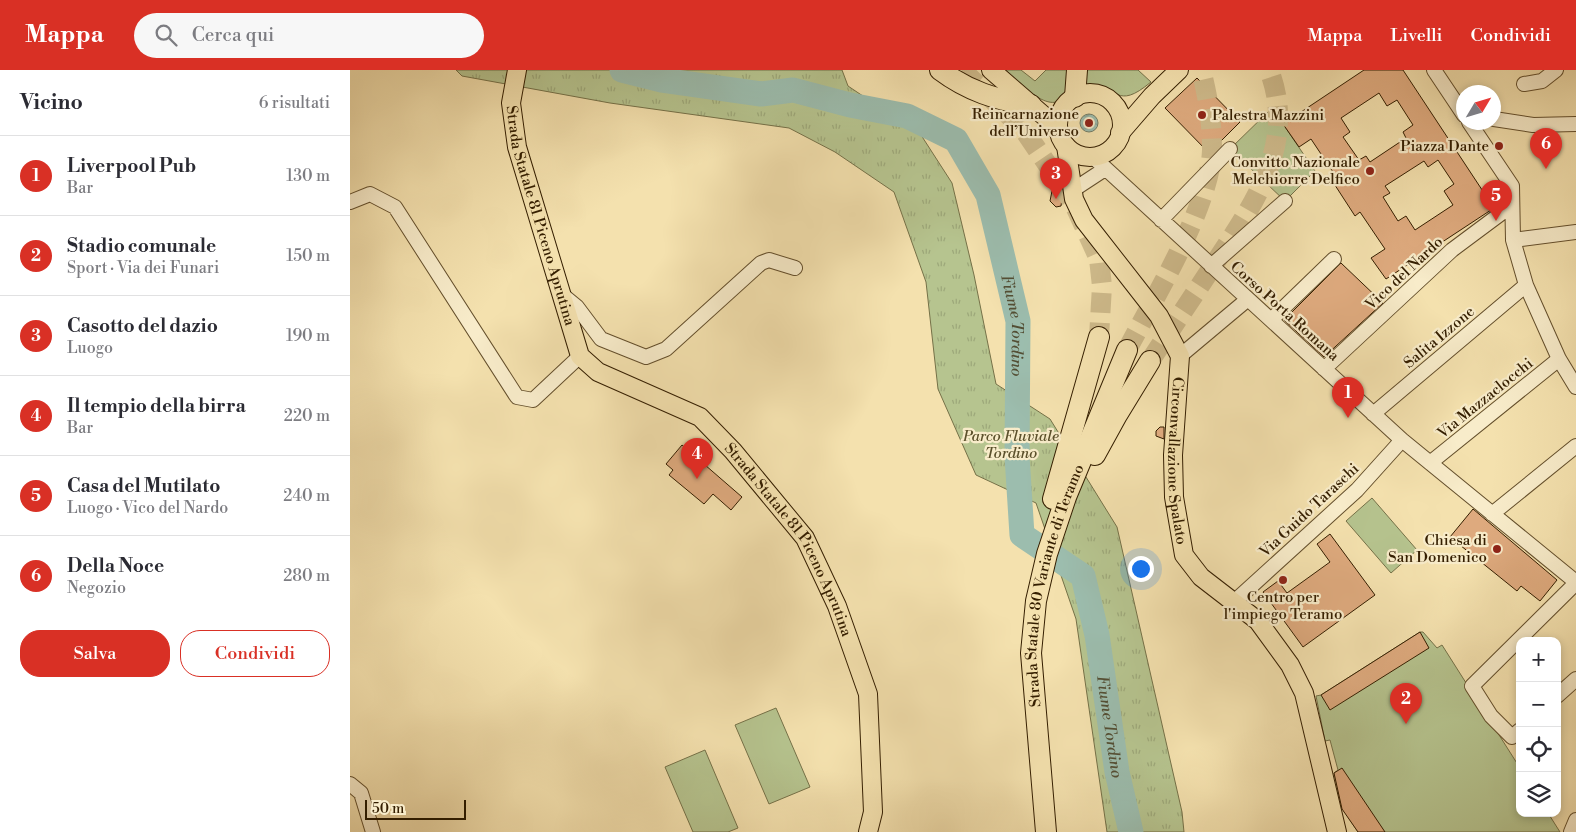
<!DOCTYPE html>
<html lang="it">
<head>
<meta charset="utf-8">
<style>
	:root { --surface:#fff; --page:#f7f7f7; --text:#2b2b33; --muted:#7c7c81; --line:#e1e1e2; --accent:#d93025 }
	body { margin:0; font-family:"Libre Bodoni",serif; background:var(--page); color:var(--text) }
	.controls { position:absolute; right:15px; bottom:15px; display:grid; overflow:hidden; border-radius:10px; box-shadow:0 2px 8px #0003 }
	.controls button { width:45px; height:45px; display:grid; place-items:center; padding:0; border:0; border-bottom:1px solid var(--line); background:var(--surface); color:var(--text); font:25px sans-serif }
	.compass { position:absolute; left:1106px; top:15px; width:45px; height:45px; border-radius:50%; background:var(--surface); box-shadow:0 2px 8px #0003; rotate:52deg }
	.scale { position:absolute; left:15px; bottom:12px; width:101px; box-sizing:border-box; padding-left:5px; border:2px solid #341e00; border-top:0; font-size:14px; line-height:18px; white-space:nowrap; color:#341e00; -webkit-text-stroke:4px #f8ecca; paint-order:stroke }
	.you { position:absolute; left:790px; top:498px; width:18px; height:18px; margin:-12px; border:4px solid #fff; border-radius:50%; background:#1a73e8; box-shadow:0 0 0 8px #1a73e833 }
	.badge { display:grid; place-items:center; width:32px; height:32px; border-radius:50%; background:var(--accent); color:#fff; font-size:16px; font-weight:700 }
	.pin { position:absolute; translate:-50% -41px; filter:drop-shadow(0 1px 2px #0008) }
	.pin::after { content:''; position:absolute; top:26px; width:18px; height:15px; background:inherit; clip-path:polygon(0 0,100% 0,50% 100%) }
	.list { margin:0; padding:0; list-style:none }
	h2 { display:flex; justify-content:space-between; align-items:center; height:65px; margin:0; padding:0 20px; font-size:21px }
	h2 small { font-size:16px; font-weight:400; color:var(--muted) }
	.list li { display:grid; grid-template-columns:32px 1fr auto; gap:15px; align-items:center; box-sizing:border-box; height:80px; padding:0 20px; border-top:1px solid var(--line) }
	.list b { display:block; font-size:19px; white-space:nowrap }
	.list p { margin:0; font-size:16px; white-space:nowrap; color:var(--muted) }
	.list em { font-size:16px; font-style:normal; color:var(--muted) }
	.actions { display:flex; gap:10px; padding:15px 20px }
	.actions a { flex:1; padding:11px 0; border:1px solid var(--accent); border-radius:20px; text-align:center; font-size:18px; color:var(--accent) }
	.actions .main { background:var(--accent); color:#fff }
	.icon { flex:none; width:28px; height:28px; fill:none; stroke:currentColor; stroke-width:2; stroke-linecap:round; stroke-linejoin:round }
	.map { position:relative; flex:none; width:1226px; height:762px; overflow:hidden }
	header { display:flex; align-items:center; gap:30px; box-sizing:border-box; height:70px; padding:0 25px; background:var(--accent); color:#fff }
	header strong { font-size:24px }
	nav { display:flex; gap:28px; margin-inline-start:auto; font-size:18px }
	.search { width:350px; height:45px; background:var(--page); display:flex; align-items:center; gap:12px; box-sizing:border-box; padding:0 18px; border-radius:28px; color:var(--muted); font-size:19px }
	main { display:flex }
	aside { flex:1; background:var(--surface) }
	.map>svg:first-child { display:block }
	.green { fill:#b6c48f; stroke:#757148 }
	.park { fill:url(#park-tufts); stroke:#757148 }
	.water { fill:url(#water-waves); stroke:#727d68 }
	.lines { fill:none; stroke-linecap:round; stroke-linejoin:round }
	.river { stroke:#9cbdae; stroke-width:25 }
	.building { fill:#deaa7e; stroke:#341e00; fill-rule:evenodd }
	.highway-tunnel { stroke:#ceba8b; stroke-width:20; stroke-dasharray:20 10; stroke-linecap:butt }
	.minor-casing { stroke:#644f2c; stroke-width:16 }
	.major-casing { stroke:#341e00; stroke-width:20 }
	.highway-casing { stroke:#341e00; stroke-width:22 }
	.minor { stroke:#f8ecca; stroke-width:14 }
	.major { stroke:#f4e1ae; stroke-width:18 }
	.highway { stroke:#f4e1ae; stroke-width:20 }
	.poi-dot { fill:#8f2418; stroke:#f8ecca; stroke-width:2 }
	.labels { text-anchor:middle; stroke-width:4.5; stroke-linejoin:round; paint-order:stroke }
	.poi-label { font-size:15px; fill:#341e00; stroke:#f8ecca; text-anchor:end }
	.street-label { font-size:15px; fill:#341e00; stroke:#f8ecca }
	.park-label { font-size:15px; font-style:italic; fill:#5b502b; stroke:#f8ecca }
	.water-label { font-size:16px; font-style:italic; fill:#534e34; stroke:#f8ecca }
</style>
</head>
<body>
<header>
<strong>Mappa</strong>
<div class="search"><svg class="icon" aria-label="search" viewBox="0 0 24 24"><circle cx="10" cy="10" r="6"/><path d="M15 15l6 6"/></svg>Cerca qui</div>
<nav><a>Mappa</a><a>Livelli</a><a>Condividi</a></nav>
</header>
<main>
<aside>
<h2>Vicino<small>6 risultati</small></h2>
<ul class="list">
<li><span class="badge">1</span><div><b>Liverpool Pub</b><p>Bar</p></div><em>130 m</em></li>
<li><span class="badge">2</span><div><b>Stadio comunale</b><p>Sport · Via dei Funari</p></div><em>150 m</em></li>
<li><span class="badge">3</span><div><b>Casotto del dazio</b><p>Luogo</p></div><em>190 m</em></li>
<li><span class="badge">4</span><div><b>Il tempio della birra</b><p>Bar</p></div><em>220 m</em></li>
<li><span class="badge">5</span><div><b>Casa del Mutilato</b><p>Luogo · Vico del Nardo</p></div><em>240 m</em></li>
<li><span class="badge">6</span><div><b>Della Noce</b><p>Negozio</p></div><em>280 m</em></li>
</ul>
<div class="actions"><a class="main">Salva</a><a>Condividi</a></div>
</aside>
<div class="map">
<svg width="1226" height="762" viewBox="0 0 1226 762">
	<defs>
		<pattern id="park-tufts" width="24" height="20" patternUnits="userSpaceOnUse" patternTransform="scale(1.25)"><rect width="24" height="20" fill="#b6c48f"/><path d="M3 7l-1-3M5 7V3M7 7l1-3M15 17l-1-3M17 17v-4M19 17l1-3" fill="none" stroke="#9da87a"/></pattern>
		<pattern id="water-waves" width="16" height="10" patternUnits="userSpaceOnUse" patternTransform="scale(1.25)"><rect width="16" height="10" fill="#9cbdae"/><path d="M0 5q4-4 8 0t8 0" fill="none" stroke="#87a294"/></pattern>
	</defs>
	<rect width="100%" height="100%" fill="#f4e1ae"/>
	<filter id="stains"><feTurbulence type="fractalNoise" baseFrequency=".004" numOctaves="4"/><feColorMatrix values="0 0 0 0 .2 0 0 0 0 .09 0 0 0 0 .02 0 0 0 .5 -.17"/></filter>
	<radialGradient id="worn" r=".72"><stop offset=".6" stop-color="#630" stop-opacity="0"/><stop offset="1" stop-color="#630" stop-opacity=".3"/></radialGradient>
	<path class="green" d="M655,0H671L685,11L696,0H719C719,6 719,14 717,20C706,53 667,11 655,0Z
		M737,0H788L801,12C765,42 769,14 737,17L735,13Z
		M920,40L933,54L965,101L935,131L880,79Z
		M1022,428L1067,480L1041,503L996,451Z
		M1070,562H1073L1087,578L1092,575L1170,698V743H1198L1210,762H1008L992,738L984,703L988,700L980,670L975,671L966,626L971,625Z
		M426,638L460,717L419,734L385,655Z
		M355,680L388,758L378,762H343L315,697Z"/>
	<path class="park" d="M106,0H492L498,16L571,65L602,113L624,205L646,314L700,349L767,457L832,742L834,762H757L726,549L686,433L626,405L588,319L576,212L544,122L485,82L439,58L260,33L112,6Z"/>
	<path class="water" d="M730 53a9 9 0 1 1 18 0a9 9 0 1 1-18 0Z"/>
	<g class="lines">
		<path class="river" id="s1" d="M272,0L312,10L411,24L443,20L500,35L557,46L606,70L638,125L668,251L667,386L672,465L733,506L747,565L767,702L781,762"/>
	</g>
	<path class="building" d="M1014,0H1053L1144,138L1036,209L1021,188L1035,179L1010,142L1005,146L981,109L985,105L961,69L949,77L933,54ZM1029,23L1037,36L1047,30L1063,55L1053,62L1056,68L1020,92L1016,86L1009,90L993,67L1000,62L991,48ZM1088,90L1104,114L1094,121L1103,135L1065,160L1056,146L1048,151L1033,127L1040,123L1035,116L1074,91L1078,97Z
		M847,8L890,52L859,83L815,38Z
		M702,121L712,128L711,136L706,137L700,131Z
		M991,193L1033,233L974,287L934,250Z
		M810,357H814V369L806,366V361Z
		M332,375L392,427L381,440L363,424L354,434L319,405L323,400L316,394Z
		M1123,439L1207,510L1190,531L1171,516L1167,521L1100,467Z
		M980,464L1025,525L953,577L913,522L928,511L937,523L980,492L967,474Z
		M1070,562L1079,578L980,640L971,625Z
		M992,698L1035,762H1008L992,739L984,703Z"/>
	<g class="lines">
		<path class="highway-tunnel" d="M612,0L674,60L724,134L749,189L752,216L749,267
			M777,280C804,228 860,137 862,80C862,52 858,26 851,0
			M800,291C821,259 842,228 863,196C902,136 948,75 919,0"/>
		<defs>
			<path id="minor" d="M1084,0L1114,45
				M1174,14L1192,11L1206,0
				M1144,49L1183,55L1226,54
				M1119,52L1162,116L1163,170L1176,215L1209,289L1226,317
				M742,86L1052,370L1226,512
				M723,120L755,99
				M0,132L20,124L45,137L167,327L183,330L230,286
				M811,150L880,79
				M1163,170L1226,162
				M861,196L935,131
				M210,223L227,237L251,269L296,287L316,279L411,193L419,190L445,198
				M921,250L984,189
				M830,286L898,229
				M974,299L1102,180L1161,136
				M1023,344L1176,215
				M1080,393L1209,289
				M1142,444L1226,376
				M885,531L1007,420L1052,370
				M1207,626L1226,609
				M1170,660L1162,667L1141,646L1122,616L1226,513
				M0,714L11,723L23,762
				M1221,762L1226,750"/>
			<g id="major">
				<path id="s2" d="M167,0L161,33L167,77L230,286L248,302L350,347L383,381L455,468L487,536L518,624L523,742L518,762"/>
				<path d="M641,0L708,58"/>
				<circle cx="740" cy="55" r="32"/>
				<path d="M770,63L802,26L829,0"/>
				<path id="s3" d="M716,76L724,129L734,150L809,246L830,286L823,385L824,427L834,485L851,507L908,551L940,595L954,623L987,762"/>
			</g>
			<g id="highway">
				<path d="M590,0C618,21 646,30 681,35"/>
				<path d="M725,27L727,0"/>
				<path d="M745,385L767,345L800,291"/>
				<path d="M703,429L749,267"/>
				<path id="s4" d="M696,762L681,583L686,531L697,484L716,427L777,280"/>
			</g>
		</defs>
		<use href="#minor" class="minor-casing"/>
		<use href="#major" class="major-casing"/>
		<use href="#highway" class="highway-casing"/>
		<use href="#minor" class="minor"/>
		<use href="#major" class="major"/>
		<use href="#highway" class="highway"/>
	</g>
	<g class="poi-dot">
		<circle cx="852" cy="45" r="5"/>
		<circle cx="739" cy="53" r="5"/>
		<circle cx="1149" cy="76" r="5"/>
		<circle cx="1020" cy="101" r="5"/>
		<circle cx="1147" cy="479" r="5"/>
		<circle cx="933" cy="510" r="5"/>
	</g>
	<g class="labels">
		<g class="poi-label">
			<text x="729" y="49">Reincarnazione<tspan x="729" dy="17">dell’Universo</tspan></text>
			<text x="862" y="50" text-anchor="start">Palestra Mazzini</text>
			<text x="1139" y="81">Piazza Dante</text>
			<text x="1010" y="97">Convitto Nazionale<tspan x="1010" dy="17">Melchiorre Delfico</tspan></text>
			<text x="1137" y="475">Chiesa di<tspan x="1137" dy="17">San Domenico</tspan></text>
			<text x="933" y="532" text-anchor="middle">Centro per<tspan x="933" dy="17">l'impiego Teramo</tspan></text>
		</g>
		<g class="street-label">
			<text dy="5" stroke="none"><textPath href="#s2" startOffset="150">Strada Statale 81 Piceno Aprutina</textPath></text>
			<text transform="translate(1054 203) rotate(-43)" y="5">Vico del Nardo</text>
			<text transform="translate(935 241) rotate(42)" y="5">Corso Porta Romana</text>
			<text transform="translate(1089 267) rotate(-40)" y="5">Salita Izzone</text>
			<text transform="translate(1135 328) rotate(-39)" y="5">Via Mazzaclocchi</text>
			<text dy="5" stroke="none"><textPath href="#s3" startOffset="349">Circonvallazione Spalato</textPath></text>
			<text transform="translate(959 440) rotate(-43)" y="5">Via Guido Taraschi</text>
			<text dy="5" stroke="none"><textPath href="#s2" startOffset="585">Strada Statale 81 Piceno Aprutina</textPath></text>
			<text dy="5" stroke="none"><textPath href="#s4" startOffset="250">Strada Statale 80 Variante di Teramo</textPath></text>
		</g>
		<g class="park-label">
			<text x="661" y="371">Parco Fluviale<tspan x="661" dy="17">Tordino</tspan></text>
		</g>
		<g class="water-label">
			<text dy="6" stroke="none"><textPath href="#s1" startOffset="542">Fiume Tordino</textPath></text>
			<text dy="6" stroke="none"><textPath href="#s1" startOffset="979">Fiume Tordino</textPath></text>
		</g>
	</g>
	<rect width="100%" height="100%" filter="url(#stains)"/>
	<rect width="100%" height="100%" fill="url(#worn)"/>
</svg>
<div class="controls">
<button>+</button>
<button>−</button>
<button><svg class="icon" aria-label="locate" viewBox="0 0 24 24"><circle cx="12" cy="12" r="6"/><path d="M12 2v4M12 18v4M2 12h4M18 12h4"/></svg></button>
<button><svg class="icon" aria-label="layers" viewBox="0 0 24 24"><path d="M12 4l9 5-9 5-9-5zM3 14l9 5 9-5"/></svg></button>
</div>
<svg class="compass" viewBox="-18 -18 36 36"><path d="M0-13l5 13h-10z" fill="#e53935"/><path d="M0 13l5-13h-10z" fill="#7c7c81"/></svg>
<div class="scale">50 m</div>
<div class="you"></div>
<div class="pin badge" style="left:998px;top:348px">1</div>
<div class="pin badge" style="left:1056px;top:654px">2</div>
<div class="pin badge" style="left:706px;top:129px">3</div>
<div class="pin badge" style="left:347px;top:409px">4</div>
<div class="pin badge" style="left:1146px;top:151px">5</div>
<div class="pin badge" style="left:1196px;top:99px">6</div>
</div>
</main>
</body>
</html>
